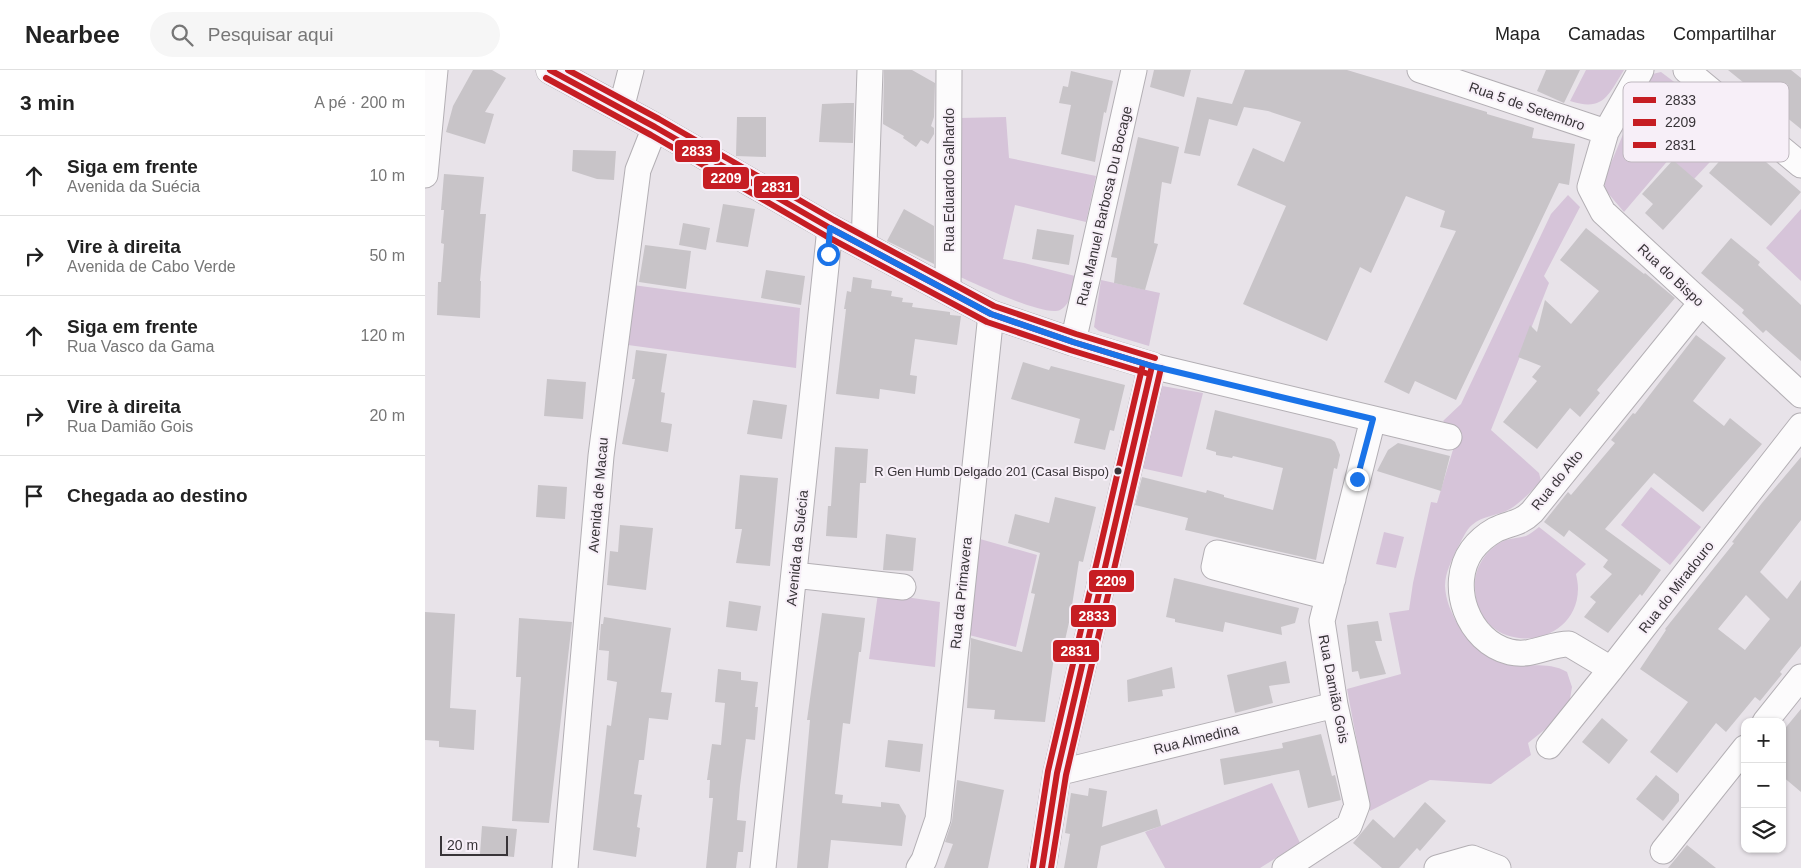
<!DOCTYPE html>
<html lang="pt">
<head>
<meta charset="utf-8">
<style>
	:root { --surface:#fff; --page:#f6f6f6; --text:#222; --muted:#767676; --line:#e0e0e0 }
	body { margin:0; font-family:Arial,sans-serif; background:var(--page); color:var(--text) }
	.controls { position:absolute; right:15px; bottom:15px; display:grid; overflow:hidden; border-radius:10px; box-shadow:0 1px 4px #0004 }
	.controls button { width:45px; height:45px; display:grid; place-items:center; padding:0; border:0; border-bottom:1px solid var(--line); background:var(--surface); color:var(--text); font:25px sans-serif }
	.scale { position:absolute; left:15px; bottom:12px; width:68px; box-sizing:border-box; padding-left:5px; border:2px solid #383438; border-top:0; font-size:14px; line-height:18px; white-space:nowrap; color:#383438; -webkit-text-stroke:4px #f7eff8; paint-order:stroke }
	.stop { position:absolute; width:15px; height:15px; margin:-11px; border:4px solid #1a73e8; border-radius:50%; background:#fff }
	.stop.end { background:#1a73e8; border-color:#fff; box-shadow:0 1px 5px #0008 }
	.list { margin:0; padding:0; list-style:none }
	h2 { display:flex; justify-content:space-between; align-items:center; height:65px; margin:0; padding:0 20px; font-size:21px }
	h2 small { font-size:16px; font-weight:400; color:var(--muted) }
	.list li { display:grid; grid-template-columns:32px 1fr auto; gap:15px; align-items:center; box-sizing:border-box; height:80px; padding:0 20px; border-top:1px solid var(--line) }
	.list b { display:block; font-size:19px; white-space:nowrap }
	.list p { margin:0; font-size:16px; white-space:nowrap; color:var(--muted) }
	.list em { font-size:16px; font-style:normal; color:var(--muted) }
	.icon { flex:none; width:28px; height:28px; fill:none; stroke:currentColor; stroke-width:2; stroke-linecap:round; stroke-linejoin:round }
	.map { position:relative; flex:none; width:1376px; height:798px; overflow:hidden }
	header { display:flex; align-items:center; gap:30px; box-sizing:border-box; height:70px; padding:0 25px; background:var(--surface); border-bottom:1px solid var(--line) }
	header strong { font-size:24px }
	nav { display:flex; gap:28px; margin-inline-start:auto; font-size:18px }
	.search { width:350px; height:45px; background:var(--page); display:flex; align-items:center; gap:12px; box-sizing:border-box; padding:0 18px; border-radius:28px; color:var(--muted); font-size:19px }
	main { display:flex }
	aside { flex:1; background:var(--surface) }
	.map>svg:first-child { display:block }
	.green { fill:#d6c4d9 }
	.building { fill:#c8c4c8; fill-rule:evenodd }
	.lines { fill:none; stroke-linecap:round; stroke-linejoin:round }
	.street-casing { stroke:#b3afb4; stroke-width:27 }
	.secondary-casing { stroke:#b3afb4; stroke-width:29 }
	.street { stroke:#fcfbfc; stroke-width:25 }
	.secondary { stroke:#fcfbfc; stroke-width:28 }
	.bus-1-casing { stroke:#f7eff8; stroke-width:10 }
	.bus-2-casing { stroke:#f7eff8; stroke-width:10 }
	.bus-3-casing { stroke:#f7eff8; stroke-width:10 }
	.bus-1 { stroke:#c61d23; stroke-width:6 }
	.bus-2 { stroke:#c61d23; stroke-width:6 }
	.bus-3 { stroke:#c61d23; stroke-width:6 }
	.route { stroke:#1a73e8; stroke-width:6 }
	.bus-dot { fill:#383438; stroke:#f7eff8; stroke-width:2 }
	.labels { text-anchor:middle; stroke-width:4; stroke-linejoin:round; paint-order:stroke }
	.bus-label { font-size:13px; fill:#383438; stroke:#f7eff8; text-anchor:end }
	.street-label { font-size:14px; fill:#383438; stroke:#f7eff8 }
	.key { fill:#f7eff8; stroke:#beb7be; stroke-width:1 }
	.key-label { font-size:14px; fill:#383438 }
	.line-badge { stroke:#f7eff8; stroke-width:2 }
	.badge-label { font-size:14px; text-anchor:middle; font-weight:bold; fill:#fff }
</style>
</head>
<body>
<header>
<strong>Nearbee</strong>
<div class="search"><svg class="icon" aria-label="search" viewBox="0 0 24 24"><circle cx="10" cy="10" r="6"/><path d="M15 15l6 6"/></svg>Pesquisar aqui</div>
<nav><a>Mapa</a><a>Camadas</a><a>Compartilhar</a></nav>
</header>
<main>
<aside>
<h2>3 min<small>A pé · 200 m</small></h2>
<ul class="list">
<li><svg class="icon" aria-label="ahead" viewBox="0 0 24 24"><path d="M12 20V5M6 11l6-6 6 6"/></svg><div><b>Siga em frente</b><p>Avenida da Suécia</p></div><em>10 m</em></li>
<li><svg class="icon" aria-label="right" viewBox="0 0 24 24"><path d="M7 20v-9h11M14 6l5 5-5 5"/></svg><div><b>Vire à direita</b><p>Avenida de Cabo Verde</p></div><em>50 m</em></li>
<li><svg class="icon" aria-label="ahead" viewBox="0 0 24 24"><path d="M12 20V5M6 11l6-6 6 6"/></svg><div><b>Siga em frente</b><p>Rua Vasco da Gama</p></div><em>120 m</em></li>
<li><svg class="icon" aria-label="right" viewBox="0 0 24 24"><path d="M7 20v-9h11M14 6l5 5-5 5"/></svg><div><b>Vire à direita</b><p>Rua Damião Gois</p></div><em>20 m</em></li>
<li><svg class="icon" aria-label="arrive" viewBox="0 0 24 24"><path d="M6 21V4h12l-3 4 3 4H6"/></svg><div><b>Chegada ao destino</b></div></li>
</ul>
</aside>
<div class="map">
<svg width="1376" height="798" viewBox="0 0 1376 798">
	<rect width="100%" height="100%" fill="#e8e3e9"/>
	<path class="green" d="M1161,0H1199C1183,25 1179,42 1145,31Z
		M1236,2L1314,61L1269,109L1245,88L1199,142L1182,122L1178,112L1223,5Z
		M581,47L584,88L671,106L661,152L590,135L578,189L599,193L650,206C647,217 647,234 635,240C619,247 551,214 533,206L534,48Z
		M1143,125L1155,137L1119,206L1124,213L1066,360L1114,403L1116,411C1107,420 1097,432 1085,439C1073,446 1058,445 1047,455C1041,460 1037,470 1033,477C1027,490 1020,502 1020,516C1021,543 1043,574 1065,588C1090,603 1118,588 1142,602L1147,617L1143,641L1103,673L1106,685L1066,714L1005,710L945,741L922,619L976,604L964,543L984,540L988,513L1006,432L1012,433L1033,363L1018,351L1036,334L1126,144Z
		M1376,139V211L1341,178Z
		M676,210L735,223L724,276L674,261L669,257Z
		M208,215L375,238L371,298L203,275Z
		M737,316L778,323L757,407L716,398L731,320Z
		M1226,417L1276,457L1245,495L1196,455Z
		M1114,457L1161,494L1151,504C1152,509 1153,514 1153,519C1152,584 1047,588 1050,513C1050,500 1058,485 1069,477C1079,468 1089,469 1101,466C1105,464 1110,460 1114,457Z
		M959,462L979,467L971,498L951,494Z
		M555,469L612,485L591,577L544,565Z
		M453,523L515,532L510,597L444,589Z
		M847,713L875,773L835,798H740L720,762Z"/>
	<path class="building" d="M48,0H67L81,8L60,42L69,44L60,74L21,62L28,36Z
		M459,0H487L510,13L509,47L506,56L509,58V64L503,74L496,70L491,77L478,68L479,66L458,54Z
		M729,0H766L759,27L725,17Z
		M820,0H922L1062,42V44L1109,58L1107,68L1150,74L1144,115L1134,113L1031,330L990,311L984,324L959,312L1031,161L1015,157L1020,141L981,126L946,203L935,197L902,271L818,234L861,136L812,115L828,78L859,92L876,52L843,41L819,37L812,56L784,49L775,86L759,83L772,27L807,34Z
		M1121,0H1155L1139,33L1112,21Z
		M1303,0H1366L1376,8V59Z
		M646,1L688,11L681,43L679,42L670,92L636,84L646,35L634,33L638,16L643,17Z
		M421,33H429L428,73L394,72L397,34Z
		M312,47H341V87L311,86Z
		M713,67L754,77L746,114L737,112L729,173L733,174L720,220L689,213L692,188L686,187Z
		M1314,69L1376,122L1346,156L1284,103Z
		M148,80L191,81L189,110L172,109L147,101Z
		M1248,90L1278,116L1238,160L1220,143L1228,134L1217,124Z
		M19,104L59,107L55,144H61L55,211H56L55,248L12,245L13,212H16L19,174L16,173L19,140H16Z
		M298,134L330,139L323,177L291,172Z
		M479,139L509,156V194L462,171Z
		M258,153L285,158L281,180L254,175Z
		M1161,158L1219,204L1220,203L1250,228L1172,320L1175,323L1155,347L1145,338L1112,379L1078,352L1112,311L1107,307L1116,296L1093,287L1105,255L1112,262L1120,230L1146,254L1174,221L1135,190Z
		M612,159L649,165L644,195L607,189Z
		M1306,168L1335,192L1333,195L1376,235V291L1341,260L1338,263L1317,243L1319,240L1276,203Z
		M220,175L266,181L261,219L214,212Z
		M341,200L380,206L376,235L336,228Z
		M428,207L447,210L446,218L467,221L466,226L478,228L477,232L488,233L487,237L525,242V245L536,246L532,275L490,269L485,305L492,306L490,324L455,319L454,329L411,324L421,239H419L422,221L426,222Z
		M1271,265L1301,288L1268,331L1299,356L1305,348L1337,374L1278,442L1229,403L1180,459L1236,500L1217,526L1215,524L1183,563L1159,547L1171,532L1165,527L1187,504L1178,497L1183,490L1144,460L1139,467L1119,452L1143,422L1146,425L1190,373L1186,370L1208,343L1210,344Z
		M211,280L242,284L236,322L240,323L236,352L247,354L243,382L197,374L210,309H207Z
		M598,292L624,300L626,296L700,315L689,361L685,360L680,380L649,373L655,349L586,329Z
		M122,309L161,312L158,349L119,346Z
		M328,330L362,335L357,369L322,364Z
		M790,340L906,369L910,372L915,385L912,399L909,398L891,490L760,460L763,448L710,435L717,407L781,423L782,420L799,425V427L848,440L858,398L808,386L807,388L791,385V382L781,379Z
		M973,373L1025,386L1016,421L952,401L963,380Z
		M410,377L443,379L441,413H435L432,468L401,466L403,436H406Z
		M1376,387V450L1335,502L1362,529L1376,510V576L1355,602L1357,604L1335,631L1330,627L1301,662L1291,653L1252,703L1225,682L1263,632L1215,599L1241,560L1240,559L1309,473L1307,472L1337,433ZM1321,525L1345,549L1320,580L1293,559Z
		M315,405L353,408L345,496L311,493L317,459H310Z
		M113,415L142,417L140,449L111,447Z
		M630,427L671,437L658,492L654,491L645,548L636,588L629,587L620,652L569,649L570,640L542,638L546,568L597,582L610,524L606,523L615,483L583,473L590,444L624,453Z
		M195,455L228,458L221,520L182,515L185,481L193,482Z
		M461,464L491,468L488,501L458,500Z
		M749,508L874,538L870,553L856,557L857,565L800,552L798,562L750,552V549L741,547Z
		M304,531L336,536L332,561L301,557Z
		M0,542L30,544L25,638L51,640L49,680L14,677V671L0,670Z
		M397,543L440,548L436,582H434L425,654L418,653L410,724L418,725L417,733L456,737V732L474,734L481,746L477,776L406,770L403,798H372L385,650H382Z
		M179,547L246,558L236,622L247,623L243,650L224,648L219,690H214L209,724L217,725L212,757L215,758L211,787L168,780L182,655L186,656L192,612L182,610L184,581L174,580L176,554H178Z
		M94,548L147,552L124,753L87,751L96,607H91Z
		M953,551L957,571H950L961,604L935,609L933,601L927,602L922,555Z
		M861,591L865,613L844,616L848,633L810,643L802,605Z
		M747,597L750,618L737,620L738,626L703,632L702,610Z
		M293,599L316,602V610L333,612L330,637H333L330,670L321,669L315,716L312,750L321,751L318,782H313L311,798H281L288,728H284L285,710H282L287,674L296,675L300,633L290,632Z
		M1376,639V722L1357,706V662Z
		M1177,648L1203,670L1184,694L1157,672Z
		M896,664L907,706L910,705L916,730L883,738L874,700L799,715L795,689L858,678L857,673Z
		M463,670L498,674L495,702L460,697Z
		M1231,705L1254,724V731L1238,751L1211,729Z
		M532,710L579,720L563,798H519L528,774L520,772L527,751Z
		M664,718L682,721L677,757L732,739L736,756L676,776L672,798H639L645,764L640,763L646,723L663,726Z
		M1000,732L1021,751L995,781L992,778L974,798H957L928,773L948,749L969,768Z
		M57,756L92,759L89,787L55,784Z
		M1262,775L1291,798H1243Z"/>
	<g class="lines">
		<defs>
			<path id="street" d="M995,0L1181,62
				M1216,0L1181,62L1165,117L1178,142L1376,325
				M1261,0L1376,95
				M196,39L206,0
				M0,105L10,0
				M439,176L445,0
				M523,221L524,0
				M648,272L709,0
				M727,296L1024,367
				M369,505L478,517
				M903,527L789,497L792,483L908,509
				M1186,599L1144,574C1123,574 1108,587 1085,582C1043,572 1022,515 1047,480C1053,472 1061,465 1070,460C1084,453 1095,454 1107,442L1276,233
				M1340,652L1376,607
				M1124,676L1186,599L1376,356
				M632,703L910,635
				M1238,781L1320,678
				M140,798L176,386L213,100L230,57
				M338,798L405,158
				M494,798L499,790L513,749L566,244
				M860,798L924,756L932,735L910,635L897,551L948,349
				M1012,798L1047,788L1073,798"/>
			<path id="secondary" d="M125,0L230,57L405,158L566,244L648,272L727,296L632,703L617,798"/>
		</defs>
		<use href="#street" class="street-casing"/>
		<use href="#secondary" class="secondary-casing"/>
		<use href="#street" class="street"/>
		<use href="#secondary" class="secondary"/>
		<defs>
			<path id="bus-1" d="M125,0L230,57L405,158L566,244L648,272L727,296
				M617,798L632,703L727,296"/>
			<path id="bus-2" d="M121,8L226,65L401,166L562,252L645,280L724,304
				M626,798L641,705L736,298"/>
			<path id="bus-3" d="M143,0L234,49L409,150L569,236L651,264L730,288
				M608,797L623,701L718,294"/>
		</defs>
		<use href="#bus-1" class="bus-1-casing"/>
		<use href="#bus-2" class="bus-2-casing"/>
		<use href="#bus-3" class="bus-3-casing"/>
		<use href="#bus-1" class="bus-1"/>
		<use href="#bus-2" class="bus-2"/>
		<use href="#bus-3" class="bus-3"/>
	</g>
	<g class="lines">
		<path class="route" d="M403,184L405,158L566,244L648,272L727,296L948,349L932,409"/>
	</g>
	<circle class="bus-dot" cx="693" cy="401" r="4.5"/>
	<g class="labels">
		<g class="bus-label">
			<text x="684" y="406">R Gen Humb Delgado 201 (Casal Bispo)</text>
		</g>
		<g class="street-label">
			<text transform="translate(1102 36) rotate(19)" y="5">Rua 5 de Setembro</text>
			<text transform="translate(524 110) rotate(-90)" y="5">Rua Eduardo Galhardo</text>
			<text transform="translate(679 136) rotate(-77)" y="5">Rua Manuel Barbosa Du Bocage</text>
			<text transform="translate(1246 205) rotate(43)" y="5">Rua do Bispo</text>
			<text transform="translate(1132 410) rotate(-51)" y="5">Rua do Alto</text>
			<text transform="translate(173 425) rotate(-85)" y="5">Avenida de Macau</text>
			<text transform="translate(372 478) rotate(-84)" y="5">Avenida da Suécia</text>
			<text transform="translate(1251 517) rotate(-52)" y="5">Rua do Miradouro</text>
			<text transform="translate(536 523) rotate(-84)" y="5">Rua da Primavera</text>
			<text transform="translate(909 619) rotate(79)" y="5">Rua Damião Gois</text>
			<text transform="translate(771 669) rotate(-14)" y="5">Rua Almedina</text>
		</g>
	</g>
	<rect x="1198" y="12" width="166" height="80" rx="8" class="key"/>
	<rect x="1208" y="27" width="23" height="6" fill="#c61d23"/>
	<rect x="1208" y="49" width="23" height="7" fill="#c61d23"/>
	<rect x="1208" y="72" width="23" height="6" fill="#c61d23"/>
	<g class="key-label">
		<text x="1240" y="35">2833</text>
		<text x="1240" y="57">2209</text>
		<text x="1240" y="80">2831</text>
	</g>
	<g class="line-badge">
		<rect x="249" y="69" width="47" height="24" rx="5" fill="#c61d23"/>
		<rect x="277" y="96" width="48" height="24" rx="5" fill="#c61d23"/>
		<rect x="328" y="105" width="47" height="24" rx="5" fill="#c61d23"/>
		<rect x="663" y="499" width="47" height="24" rx="5" fill="#c61d23"/>
		<rect x="645" y="534" width="47" height="24" rx="5" fill="#c61d23"/>
		<rect x="627" y="569" width="48" height="24" rx="5" fill="#c61d23"/>
	</g>
	<g class="badge-label">
		<text x="272" y="86">2833</text>
		<text x="301" y="113">2209</text>
		<text x="352" y="122">2831</text>
		<text x="686" y="516">2209</text>
		<text x="669" y="551">2833</text>
		<text x="651" y="586">2831</text>
	</g>
</svg>
<div class="controls">
<button>+</button>
<button>−</button>
<button><svg class="icon" aria-label="layers" viewBox="0 0 24 24"><path d="M12 4l9 5-9 5-9-5zM3 14l9 5 9-5"/></svg></button>
</div>
<div class="scale">20 m</div>
<div class="stop" style="left:403px;top:184px"></div>
<div class="stop end" style="left:932px;top:409px"></div>
</div>
</main>
</body>
</html>
